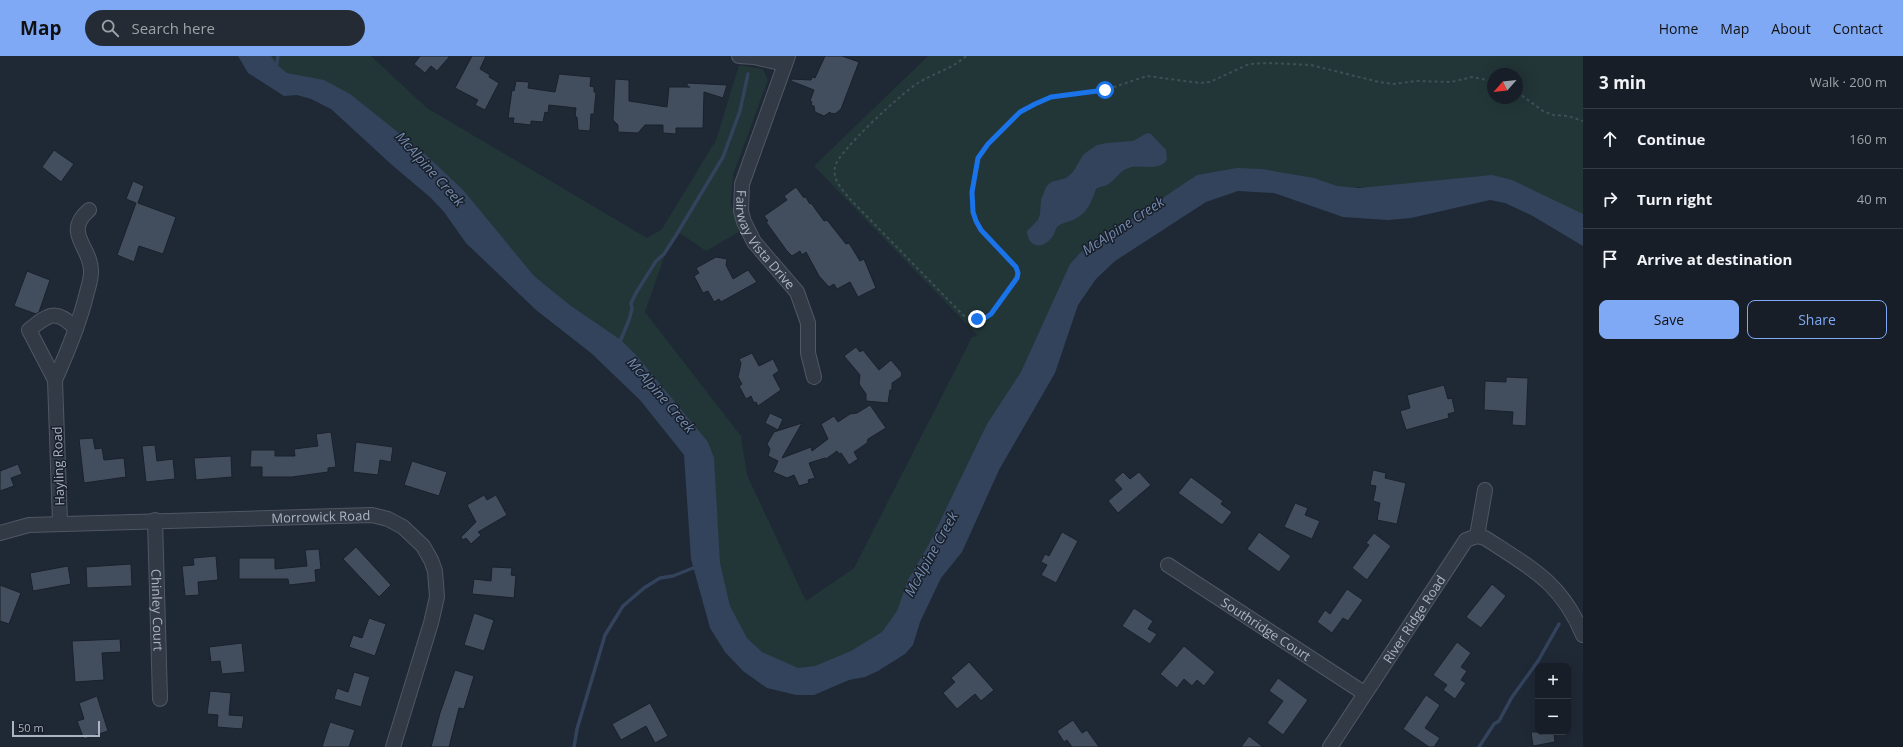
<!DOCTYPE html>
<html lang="en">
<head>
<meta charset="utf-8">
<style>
	:root { --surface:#171e28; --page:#242b34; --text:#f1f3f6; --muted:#9ea2a8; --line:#363c45; --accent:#7fa9f5 }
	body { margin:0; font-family:"Open Sans",sans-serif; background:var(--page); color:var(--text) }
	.controls { position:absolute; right:12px; bottom:12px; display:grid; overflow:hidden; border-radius:8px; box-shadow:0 4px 16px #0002 }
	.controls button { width:36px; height:36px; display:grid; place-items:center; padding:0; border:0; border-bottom:1px solid var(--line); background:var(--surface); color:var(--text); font:20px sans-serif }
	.compass { position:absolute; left:1487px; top:12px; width:36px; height:36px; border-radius:50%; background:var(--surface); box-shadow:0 4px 16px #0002; rotate:243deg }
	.scale { position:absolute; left:12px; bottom:10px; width:88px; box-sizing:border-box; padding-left:4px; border:2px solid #acb4c3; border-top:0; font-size:11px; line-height:14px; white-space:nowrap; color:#acb4c3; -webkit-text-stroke:3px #181f2a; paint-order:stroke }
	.stop { position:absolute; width:12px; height:12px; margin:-9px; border:3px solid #1a73e8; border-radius:50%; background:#fff }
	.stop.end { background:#1a73e8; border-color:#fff; box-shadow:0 1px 4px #0008 }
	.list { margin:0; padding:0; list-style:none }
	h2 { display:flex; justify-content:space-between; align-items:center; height:52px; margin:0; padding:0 16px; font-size:17px }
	h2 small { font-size:13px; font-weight:400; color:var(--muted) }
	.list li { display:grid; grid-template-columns:26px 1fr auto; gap:12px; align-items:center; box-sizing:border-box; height:60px; padding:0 16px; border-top:1px solid var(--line) }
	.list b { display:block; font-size:15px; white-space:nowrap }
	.list em { font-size:13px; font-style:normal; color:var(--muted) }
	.actions { display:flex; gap:8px; padding:12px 16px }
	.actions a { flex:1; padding:9px 0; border:1px solid var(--accent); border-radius:8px; text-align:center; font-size:14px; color:var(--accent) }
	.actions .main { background:var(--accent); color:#111 }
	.icon { flex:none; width:22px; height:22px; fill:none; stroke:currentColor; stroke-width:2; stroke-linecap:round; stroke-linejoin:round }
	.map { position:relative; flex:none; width:1583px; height:691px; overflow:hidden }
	header { display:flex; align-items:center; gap:24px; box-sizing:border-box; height:56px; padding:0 20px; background:var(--accent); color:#111 }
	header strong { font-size:19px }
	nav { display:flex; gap:22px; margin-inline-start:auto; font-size:14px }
	.search { width:280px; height:36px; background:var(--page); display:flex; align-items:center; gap:10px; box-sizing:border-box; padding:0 14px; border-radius:22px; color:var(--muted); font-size:15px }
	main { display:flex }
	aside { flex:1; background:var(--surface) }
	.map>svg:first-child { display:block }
	.green { fill:#223537; fill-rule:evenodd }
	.water { fill:#33435c }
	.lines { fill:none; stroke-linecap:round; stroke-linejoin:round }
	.stream { stroke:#33435c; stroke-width:3.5 }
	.building { fill:#424d5d; stroke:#1a212c }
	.minor-casing { stroke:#505764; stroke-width:16 }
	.path { stroke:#3e5054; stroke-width:2; stroke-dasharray:3 3; stroke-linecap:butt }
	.minor { stroke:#323a46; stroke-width:14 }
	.route { stroke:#1a73e8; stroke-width:5 }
	.labels { text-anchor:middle; stroke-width:3; stroke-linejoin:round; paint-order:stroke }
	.street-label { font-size:13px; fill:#acb4c3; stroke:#181f2a }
	.water-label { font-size:14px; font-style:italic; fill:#748aab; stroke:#181f2a }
</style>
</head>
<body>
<header>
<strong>Map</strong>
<div class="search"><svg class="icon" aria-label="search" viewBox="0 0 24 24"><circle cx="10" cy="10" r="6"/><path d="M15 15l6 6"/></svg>Search here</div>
<nav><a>Home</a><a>Map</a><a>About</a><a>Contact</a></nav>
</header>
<main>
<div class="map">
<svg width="1583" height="691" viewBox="0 0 1583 691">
	<rect width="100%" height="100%" fill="#1f2835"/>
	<path class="green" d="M253,0H371L427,52L647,182L662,173L716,84L739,9L763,13L768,24L733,119L731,148L739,176L706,195L678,176L667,193L645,256L741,380L747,419L806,545L854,512L972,281L978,280L814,110L928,0H1583V180L1511,137L1382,133L1358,131L1313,137L1241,123L1108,191L900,584L835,614L775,613L713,555L694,375L415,110ZM1493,18H1517V42H1493Z"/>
	<path class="water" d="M238,0H271L277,9L287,17L324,24L350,38L424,97L464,135L534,220L571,250L621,284L636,299L708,386L714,402L720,507L730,550L747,582L762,596L798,612L815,610L851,595L882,576L897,555L908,524L929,488L987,368L1021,316L1070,208L1080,197L1197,119L1237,112L1262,113L1314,122L1337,130L1359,132L1492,119L1512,124L1583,158V190L1531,159L1505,147L1490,144L1411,162L1388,164L1343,161L1274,137L1238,135L1206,146L1115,205L1096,223L1078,249L1055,317L999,414L962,496L941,522L920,566L913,589L905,598L878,615L865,621L849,624L814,639H796L767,632L743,615L725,596L710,572L691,503L684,399L640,344L591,297L536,254L466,187L444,156L431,142L392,109L331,53L311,43L297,39L284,40L248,17Z
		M1147,77L1151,78L1166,94L1167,104C1159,115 1144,109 1132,111C1118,114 1118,123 1107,129C1103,131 1100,130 1096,133C1091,147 1087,158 1073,164C1068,166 1062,167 1058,170C1055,173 1055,178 1052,181C1043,194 1028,192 1027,175L1038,164L1040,158L1041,144L1046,131L1051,126L1066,122L1073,116L1083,99L1088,95L1097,89L1107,87L1133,85Z"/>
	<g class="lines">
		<path class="stream" d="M276,13L278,0
			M619,288L629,264L632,253L631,247L636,237L656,205L664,198L675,181L723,101L740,55L748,18
			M574,691L577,673L605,579L623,550L644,532L660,522L673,520L693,512L698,513
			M1479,691L1494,668L1499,665L1512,641L1538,605L1559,568"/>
	</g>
	<path class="building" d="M420,0H450L437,15L431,10L425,17L414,8Z
		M472,0H486L480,13L490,19L489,21L499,27L485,54L475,49L478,44L455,32Z
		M825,0H842L859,6L841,53L835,58L834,57L832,58L830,56L824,60L815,56L814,50L811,49L812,46L810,45L814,34L791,25V23L811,24L812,21L815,22Z
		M559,18L591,21L590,30L594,31V36H596L594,58H591L590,75L578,74L577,61H575L576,52L549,49L548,57L545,56L543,66L531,65V69L513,67L514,62H508L512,34L514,35L516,25L529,26L528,32L555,36Z
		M615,23L629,24V45L667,51L669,31H690L687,30V27L727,29L723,42L704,36L703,72H676V78L663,77V69H645L638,77L618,76V69L613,64Z
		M54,94L74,108L61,126L42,111Z
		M133,125L144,130L138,147L176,161L163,198L139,190L134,206L117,199L136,147L126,143Z
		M796,131L804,142L805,140L810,148L811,147L824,165L827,164L846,188L849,187L860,205L864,203L876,232L858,241L850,226L837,233L834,228L829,231L819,220L806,196L802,199L800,195L792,200L787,195L766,166L768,165L764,160L787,144L784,140Z
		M716,201L727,203L726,209L733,223L748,214L757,226L721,246L719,243L714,246L708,235L703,237L694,220L699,217L696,212Z
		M27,215L50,224L39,256L36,258L14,250Z
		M856,291L860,296L863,294L879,314L891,304L902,317L901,321L892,327V334H890L888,347L866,345V338L859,328L860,319L844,300Z
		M752,297L759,310L773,303L779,315L773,319L781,334L758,350L756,346L754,347L751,340L746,343L739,330L742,328L738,321L741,307L739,303Z
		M1506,321L1528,322L1526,370L1512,369L1513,356L1484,354L1485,325L1506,326Z
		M1444,329L1448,343L1452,342L1455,356L1448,358L1449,362L1406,374L1400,355L1410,352L1407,339Z
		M870,349L886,372L868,383L867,387L854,396L858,403L849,409L841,397L839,398L837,395L826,403L825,402L809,407L815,422L808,424L809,427L799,430L794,419L787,422L773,416L778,405L768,400L770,393L767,388L774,376L802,367L782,402L811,391L812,395L828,383L821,368L834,360L838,366L850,358L857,357Z
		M770,357L783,363L778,374L765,367Z
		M331,376L336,411L328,412V416L292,421H262V411H250L251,394H275V400H295L294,393L318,390L316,378Z
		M93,382L95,393L102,392L104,404L124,402L126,421L84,427L79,383Z
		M356,386L393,391L391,406L380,404L378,419L353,416Z
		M155,389L157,405L173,403L175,423L146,426L142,390Z
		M231,400L232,421L196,424L194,402Z
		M412,405L447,416L439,440L404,429Z
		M18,408L22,418L11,422L14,430L0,435V415Z
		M1373,414L1386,417L1385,422L1406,427L1397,468L1377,464L1380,447L1373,445L1376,430L1370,429Z
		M1123,416L1130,423L1139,416L1151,429L1118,457L1108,445L1122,433L1114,424Z
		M1191,421L1223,445L1221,448L1232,456L1222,469L1178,437Z
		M484,439L487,444L496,439L507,459L478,476L481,479L471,488L466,482L463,484L461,481L476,466L467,449Z
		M1295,447L1308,452L1305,459L1320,465L1312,483L1284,471Z
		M1062,476L1078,485L1056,527L1041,519L1047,509L1041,506L1045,498L1049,500Z
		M1259,476L1291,500L1279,516L1247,493Z
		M1374,477L1391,490L1367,524L1352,512L1369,489L1366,487Z
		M356,491L391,529L379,541L343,503Z
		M319,493L321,513L315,514L316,526L289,529L288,523H239V502H275V513L307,510L305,494Z
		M216,500L218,524L198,526L199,539L185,540L182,510L194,509L193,502Z
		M131,508L132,530L87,532L86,511Z
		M68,510L71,528L33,535L30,517Z
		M492,511L512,512L511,519L516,520L514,542L472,538L474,523L491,525Z
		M1492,528L1506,540L1481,572L1466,561Z
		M0,529L21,537L9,568L0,565Z
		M1347,533L1363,544L1348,565L1343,562L1332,577L1317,566L1325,554L1330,558Z
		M1134,552L1153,565L1148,573L1157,578L1150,588L1122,570Z
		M474,557L494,564L484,595L464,589Z
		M369,562L386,568L375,600L349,591L353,579L362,582Z
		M120,583L121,596L102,597L104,624L75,626L72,585Z
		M1457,586L1471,597L1461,611L1467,615L1461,624L1466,627L1455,643L1443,634L1447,629L1433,619Z
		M242,587L245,616L222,618L220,605L211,606L209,591Z
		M1184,590L1215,616L1204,630L1197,624L1192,630L1184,623L1177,632L1160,618Z
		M969,606L994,634L981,645L975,638L957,653L943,637L955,626L951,622Z
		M455,614L474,620L464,653L459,652L449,691H431L440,657Z
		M354,616L370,621L361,651L334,643L337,632L348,636Z
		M1278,622L1308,644L1283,679L1267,667L1283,645L1269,635Z
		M210,635L231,637L229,659L244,660L242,673L217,671L218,659L207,658Z
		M1426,639L1440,649L1425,672L1440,682L1434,691H1429L1403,673Z
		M97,640L108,675L84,683L77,665L84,663L79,647Z
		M650,647L668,680L655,687L646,670L621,684L612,668Z
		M1073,664L1082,677L1087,674L1099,691H1072L1067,684L1064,686L1057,675Z
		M330,666L355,674L349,691H322Z
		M1531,676H1554L1555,686L1533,690Z
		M1249,680L1263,691H1241Z"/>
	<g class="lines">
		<defs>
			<g id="minor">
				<path d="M739,0L754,1L785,8"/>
				<path id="s1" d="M788,0L742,128L741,155L744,166L754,186L797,236L808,267V297L814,321"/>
				<path d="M55,324C67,297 79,269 86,240C88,232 91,224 91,216C92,191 62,177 89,154"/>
				<path id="s2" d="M155,464L160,643"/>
				<path d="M60,467L55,324L29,274C49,258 56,252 76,273"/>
				<path id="s3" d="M0,477L29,469L372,459L388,463L403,471L423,490L431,504L435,515L437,541L431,567L393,691"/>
				<path d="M1477,480L1485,434"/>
				<path id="s4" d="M1168,509L1364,637"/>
				<path id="s5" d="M1330,691L1466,484L1477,480L1485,482C1531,512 1561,526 1583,579"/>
			</g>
		</defs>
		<use href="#minor" class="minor-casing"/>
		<path class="path" d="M966,0C952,13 934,17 918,27C903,36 837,96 835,111C832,124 843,134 850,143L963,259C973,265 981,264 991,258L1017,222L1018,217L1016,211L981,174L976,165L973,156V125L978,102L988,88L1020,56L1035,47L1051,41L1105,34L1147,20L1200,27L1210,26L1249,8L1269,7L1311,9L1379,26L1394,28L1416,25L1451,26L1472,21L1493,25
			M1517,36L1543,55L1553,59L1568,60L1583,65"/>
		<use href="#minor" class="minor"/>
	</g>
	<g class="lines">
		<path class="route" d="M977,263L985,262L991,258L1017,222L1018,217L1016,211L981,174L976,165L973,156L972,136L978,102L988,88L1020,56L1035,48L1051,41L1105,34"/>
	</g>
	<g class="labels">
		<g class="street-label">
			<text dy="5" stroke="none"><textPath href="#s1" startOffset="199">Fairway Vista Drive</textPath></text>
			<text transform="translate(58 410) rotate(-92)" y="5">Hayling Road</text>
			<text dy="5" stroke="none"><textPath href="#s3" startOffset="322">Morrowick Road</textPath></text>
			<text dy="5" stroke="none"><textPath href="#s2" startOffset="90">Chinley Court</textPath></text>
			<text dy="5" stroke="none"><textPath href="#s5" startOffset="153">River Ridge Road</textPath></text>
			<text dy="5" stroke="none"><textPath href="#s4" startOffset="117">Southridge Court</textPath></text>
		</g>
		<g class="water-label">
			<text transform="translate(430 113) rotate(48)" y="5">McAlpine Creek</text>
			<text transform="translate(1123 170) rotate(-33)" y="5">McAlpine Creek</text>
			<text transform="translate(661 339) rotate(49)" y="5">McAlpine Creek</text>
			<text transform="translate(931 498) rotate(-61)" y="5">McAlpine Creek</text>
		</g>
	</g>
</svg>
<div class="controls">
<button>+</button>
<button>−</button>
</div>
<svg class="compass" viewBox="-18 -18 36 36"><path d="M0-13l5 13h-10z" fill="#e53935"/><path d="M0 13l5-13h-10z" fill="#9ea2a8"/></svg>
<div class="scale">50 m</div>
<div class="stop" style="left:1105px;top:34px"></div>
<div class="stop end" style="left:977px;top:263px"></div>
</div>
<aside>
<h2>3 min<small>Walk · 200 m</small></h2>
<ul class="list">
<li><svg class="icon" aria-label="ahead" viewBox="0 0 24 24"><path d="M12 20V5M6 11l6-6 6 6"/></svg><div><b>Continue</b></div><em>160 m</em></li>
<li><svg class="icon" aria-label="right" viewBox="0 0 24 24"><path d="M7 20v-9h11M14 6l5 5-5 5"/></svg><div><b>Turn right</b></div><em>40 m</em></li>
<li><svg class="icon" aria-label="arrive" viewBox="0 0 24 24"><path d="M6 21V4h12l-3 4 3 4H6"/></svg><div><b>Arrive at destination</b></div></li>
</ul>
<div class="actions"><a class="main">Save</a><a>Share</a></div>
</aside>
</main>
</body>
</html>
